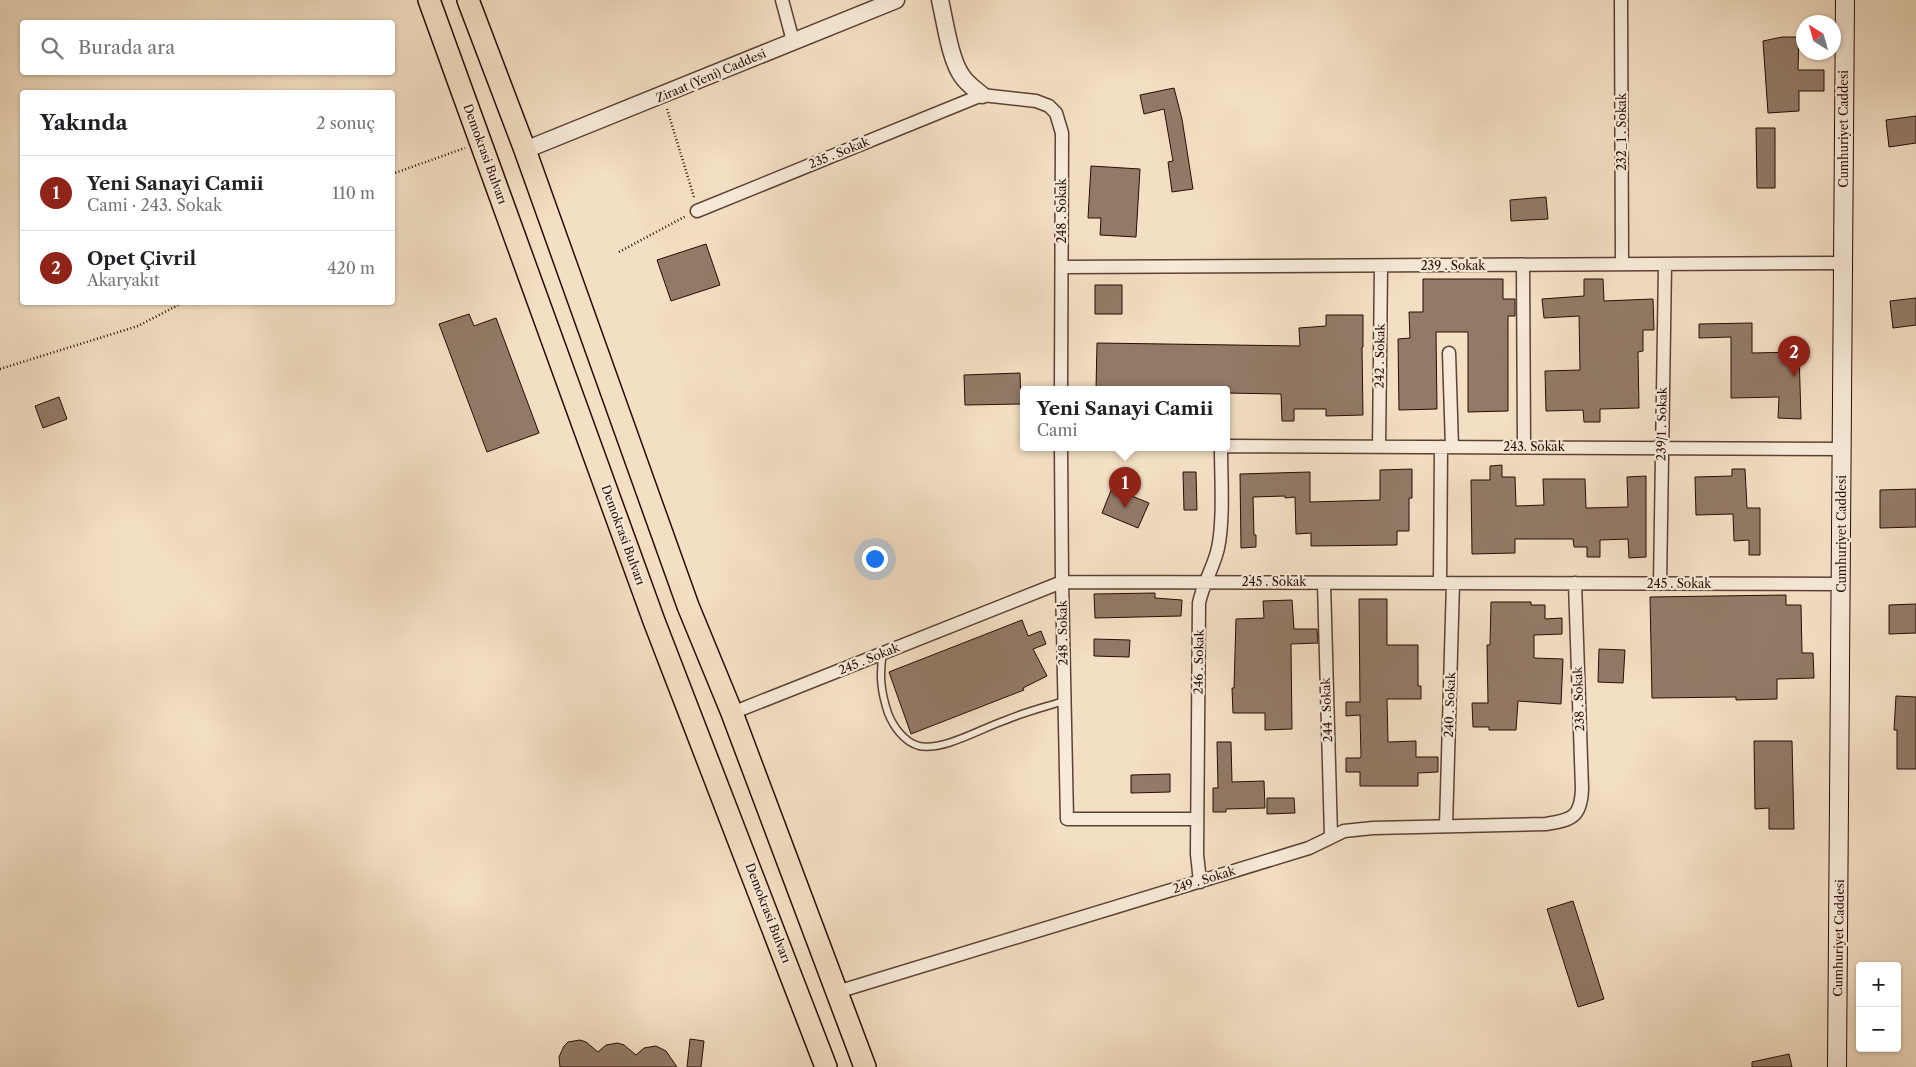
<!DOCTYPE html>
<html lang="tr">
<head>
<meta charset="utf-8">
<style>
	:root { --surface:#fff; --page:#f6f6f6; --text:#202124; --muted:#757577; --line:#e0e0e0; --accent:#8f2418 }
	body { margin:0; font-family:"Libre Caslon Text",serif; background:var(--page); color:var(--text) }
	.controls { position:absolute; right:15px; bottom:15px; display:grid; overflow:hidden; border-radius:5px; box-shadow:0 1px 4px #0004 }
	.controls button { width:45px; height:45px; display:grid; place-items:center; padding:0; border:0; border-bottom:1px solid var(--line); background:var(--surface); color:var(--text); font:25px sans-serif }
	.compass { position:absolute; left:1796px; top:15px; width:45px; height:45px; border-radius:50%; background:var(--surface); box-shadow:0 1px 4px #0004; rotate:323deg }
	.you { position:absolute; left:874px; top:558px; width:18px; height:18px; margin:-12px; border:4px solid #fff; border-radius:50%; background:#1a73e8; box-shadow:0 0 0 8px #1a73e833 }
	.badge { display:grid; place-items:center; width:32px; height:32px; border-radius:50%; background:var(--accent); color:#fff; font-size:16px; font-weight:700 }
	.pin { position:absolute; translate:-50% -41px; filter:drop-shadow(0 1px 2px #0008) }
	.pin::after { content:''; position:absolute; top:26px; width:18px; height:15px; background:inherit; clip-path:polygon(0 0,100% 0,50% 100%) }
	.popup { position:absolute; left:1020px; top:386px; width:210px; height:65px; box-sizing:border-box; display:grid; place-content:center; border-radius:5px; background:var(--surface); filter:drop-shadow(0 1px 4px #0005); font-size:16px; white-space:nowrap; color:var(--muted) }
	.popup b { font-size:19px; color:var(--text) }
	.popup::after { content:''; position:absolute; left:50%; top:100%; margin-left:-10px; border:10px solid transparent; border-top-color:var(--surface) }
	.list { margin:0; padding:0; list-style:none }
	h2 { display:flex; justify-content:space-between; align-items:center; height:65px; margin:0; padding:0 20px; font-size:21px }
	h2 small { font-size:16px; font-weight:400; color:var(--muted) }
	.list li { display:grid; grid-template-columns:32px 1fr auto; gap:15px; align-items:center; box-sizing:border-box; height:75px; padding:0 20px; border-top:1px solid var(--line) }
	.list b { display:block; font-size:19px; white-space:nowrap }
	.list p { margin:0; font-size:16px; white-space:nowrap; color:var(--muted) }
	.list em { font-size:16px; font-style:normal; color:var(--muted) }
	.icon { flex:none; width:28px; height:28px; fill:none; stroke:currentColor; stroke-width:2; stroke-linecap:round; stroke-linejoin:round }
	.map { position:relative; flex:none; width:1916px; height:1067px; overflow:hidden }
	.search { position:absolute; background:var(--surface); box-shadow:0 1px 4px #0004; left:20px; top:20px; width:375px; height:55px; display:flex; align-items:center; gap:12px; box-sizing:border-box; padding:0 18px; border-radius:5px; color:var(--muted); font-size:19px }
	.panel { position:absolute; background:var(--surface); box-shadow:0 1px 4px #0004; left:20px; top:90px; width:375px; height:215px; border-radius:5px }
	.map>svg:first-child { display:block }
	.building { fill:#927a67; stroke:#290c04 }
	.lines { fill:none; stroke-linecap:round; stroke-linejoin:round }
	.service-casing { stroke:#5c4134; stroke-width:9 }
	.minor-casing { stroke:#5c4134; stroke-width:15 }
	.tertiary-casing { stroke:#5c4134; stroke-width:19 }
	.secondary-casing { stroke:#290c04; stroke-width:20 }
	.trunk-casing { stroke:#290c04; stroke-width:24 }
	.path { stroke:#290c04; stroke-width:2.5; stroke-dasharray:1 2.5; stroke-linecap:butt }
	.service { stroke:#f7ead8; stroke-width:6 }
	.minor { stroke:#f7ead8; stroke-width:12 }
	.tertiary { stroke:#f7ead8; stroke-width:16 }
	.secondary { stroke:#f7ead8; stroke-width:18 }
	.trunk { stroke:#f3dfc3; stroke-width:21 }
	.labels { text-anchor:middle; stroke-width:4.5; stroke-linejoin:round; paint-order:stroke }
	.street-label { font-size:12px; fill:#290c04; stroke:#f7ead8 }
</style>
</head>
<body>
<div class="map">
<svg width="1916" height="1067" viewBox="0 0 1916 1067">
	<rect width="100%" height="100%" fill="#f3dfc3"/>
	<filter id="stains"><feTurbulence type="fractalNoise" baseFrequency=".004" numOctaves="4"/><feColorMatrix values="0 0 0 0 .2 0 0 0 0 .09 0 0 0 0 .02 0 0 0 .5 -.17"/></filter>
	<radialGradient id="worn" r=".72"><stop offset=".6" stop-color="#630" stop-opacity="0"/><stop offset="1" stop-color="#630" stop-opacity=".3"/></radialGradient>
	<path class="building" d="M1782,37H1799L1798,70H1824V91H1799V111L1768,113L1763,41Z
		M1174,88L1182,119L1193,189L1172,192L1168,162L1173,161L1164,109L1144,114L1140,95Z
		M1916,116V143L1889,147L1886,120Z
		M1756,128H1775V188H1757Z
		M1091,166L1140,169L1136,237L1100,235L1101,218H1088Z
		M1546,197L1548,219L1511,221L1510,200Z
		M706,244L720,285L671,301L657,260Z
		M1423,279H1503V299H1515V316H1508V411L1468,412V332H1436L1437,409L1399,410L1398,339L1410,338L1409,312H1423Z
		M1584,279H1603L1604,301L1653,299L1654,330H1643V351L1638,352L1639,408L1600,409V422H1584L1583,410L1546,411L1545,371L1580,370L1579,316L1544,318L1542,299L1584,296Z
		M1095,285H1122V314H1095Z
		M1916,298V325L1893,328L1890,301Z
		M469,314L474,326L496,318L539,433L487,452L439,324Z
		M1326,315H1363V347H1362L1363,415L1326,416V409H1294V421H1282L1281,394L1226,393V389H1096L1097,343L1300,346L1299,328L1326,326Z
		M1752,323V353L1799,352L1801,419L1778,418L1779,397L1731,398V337L1699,338V324Z
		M1020,373L1021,404L965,405L964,375Z
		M59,397L67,419L43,428L35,406Z
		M1502,465V477H1515L1516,506L1544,505L1543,479H1585L1586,508L1628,507L1627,477L1646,476V557L1629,558L1628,539L1600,540V557H1587V547H1574L1573,539H1515V553L1472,554L1471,480H1490V466Z
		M1412,469V498H1409V531H1397V545L1311,546V533L1296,534L1295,497L1285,498V496L1253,497L1254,535H1256V547L1241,548L1240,474L1310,472V502L1380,500V470Z
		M1732,469H1745L1747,508H1760V555H1749V540L1734,541L1733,514L1696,515L1695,477L1732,476Z
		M1183,472H1196L1197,510H1184Z
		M1112,488L1149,503L1138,528L1102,513Z
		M1916,489V527L1880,528V490Z
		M1155,593V598L1182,600L1181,616L1095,618L1094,594Z
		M1786,595V605H1801L1802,653H1813L1814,678L1777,679V699L1736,700V697L1652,698L1650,597Z
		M1359,599H1387V645H1418V686H1421V699H1387L1388,742L1416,741V757H1438V772L1418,773V786H1360V772H1346V758H1360L1361,756L1360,715L1346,716V702H1360Z
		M1292,600L1294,629H1317L1318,643L1291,644L1292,729L1265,730V713H1233L1232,688H1234L1236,619L1264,618L1263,601Z
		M1491,602H1531V605H1545V619L1562,618V634L1534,635V658L1563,659L1561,704L1518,701L1516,730H1489V727H1473L1472,703H1488L1487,645H1490Z
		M1916,604V633L1889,634V605Z
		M1022,620L1028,636L1041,631L1046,644L1033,649L1047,676L1023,688L1024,690L911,734L889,672Z
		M1094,639L1130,640L1129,657L1094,656Z
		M1599,649L1625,650L1623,683L1598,682Z
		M1896,696L1916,697V769H1897V730H1894Z
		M1754,741H1792L1794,829H1769V808L1755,809Z
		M1217,742H1231L1232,782L1264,781L1265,808L1226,809V812H1213V788H1218Z
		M1170,774V792L1131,793V775Z
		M1267,798H1294L1295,813L1267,814Z
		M1573,901L1604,999L1578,1007L1547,909Z
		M690,1039L704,1041L701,1067H687Z
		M580,1040L586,1042L598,1052L606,1045L618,1043L624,1045L636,1055L644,1048L656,1046L666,1051L677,1067H560L559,1057L564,1046L568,1042Z
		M1789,1054L1792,1067H1752V1062Z"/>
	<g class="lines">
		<defs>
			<path id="service" d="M883,653C879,675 881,692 888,713C893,726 904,742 919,746C944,751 982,728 1006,720C1025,712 1045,707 1064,701"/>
			<path id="minor" d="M782,0L793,41
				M1621,0L1622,264
				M697,211L982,95L1036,101L1049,106L1056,113L1062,133L1061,389
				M1523,265L1524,447
				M1062,267L1843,263
				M1449,353L1452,447
				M1226,446L1843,449
				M1061,447L1062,582L1067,819H1197
				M1379,447L1381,266
				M1324,583L1331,837
				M1440,583L1441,447
				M1660,584L1665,265
				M732,713L1062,582L1842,584
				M1446,826L1453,583
				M1200,882L1197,854L1199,603C1203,583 1214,567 1218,548C1224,520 1221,477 1221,447
				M837,992L1309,848L1344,831L1373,828L1546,824C1572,820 1581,817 1582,789L1575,583"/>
			<path id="tertiary" d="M940,0C945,21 950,60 962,76C967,84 975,89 982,95
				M525,150L896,0"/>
			<path id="secondary" d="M1837,1067L1845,0"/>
			<path id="trunk" d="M429,0L654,621L826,1067
				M468,0L525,150L688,606L732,713L865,1067"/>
		</defs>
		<use href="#service" class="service-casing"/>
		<use href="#minor" class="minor-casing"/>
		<use href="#tertiary" class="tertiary-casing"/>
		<use href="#secondary" class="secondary-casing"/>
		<use href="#trunk" class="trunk-casing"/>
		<path class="path" d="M667,109L694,197
			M392,174L465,148
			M619,252L686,216
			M0,369L138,326L184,302"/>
		<use href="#service" class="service"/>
		<use href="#minor" class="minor"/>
		<use href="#tertiary" class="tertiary"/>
		<use href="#secondary" class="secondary"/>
		<use href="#trunk" class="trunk"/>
	</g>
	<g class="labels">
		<g class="street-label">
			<text transform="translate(711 76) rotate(-23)" y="4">Ziraat (Yeni) Caddesi</text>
			<text transform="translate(1844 129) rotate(-90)" y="4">Cumhuriyet Caddesi</text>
			<text transform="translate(1622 132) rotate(-90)" y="4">232_1 . Sokak</text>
			<text transform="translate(839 153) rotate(-22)" y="4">235 . Sokak</text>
			<text transform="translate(485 154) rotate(70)" y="4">Demokrasi Bulvarı</text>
			<text transform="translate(1062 211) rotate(-90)" y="4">248 . Sokak</text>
			<text x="1453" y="270">239 . Sokak</text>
			<text transform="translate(1380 356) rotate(-89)" y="4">242 . Sokak</text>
			<text transform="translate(1662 424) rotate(-89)" y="4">239/1 . Sokak</text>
			<text x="1534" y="451">243. Sokak</text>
			<text transform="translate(1842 534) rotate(-90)" y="4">Cumhuriyet Caddesi</text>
			<text transform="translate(623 535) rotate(70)" y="4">Demokrasi Bulvarı</text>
			<text x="1274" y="586">245 . Sokak</text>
			<text x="1679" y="588">245 . Sokak</text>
			<text transform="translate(1063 633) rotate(-91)" y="4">248 . Sokak</text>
			<text transform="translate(869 659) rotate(-22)" y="4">245 . Sokak</text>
			<text transform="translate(1199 662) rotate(-89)" y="4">246 . Sokak</text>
			<text transform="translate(1579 699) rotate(-92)" y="4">238 . Sokak</text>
			<text transform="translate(1450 705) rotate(-88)" y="4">240 . Sokak</text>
			<text transform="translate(1327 710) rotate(-92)" y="4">244 . Sokak</text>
			<text transform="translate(1204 880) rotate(-17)" y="4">249 . Sokak</text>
			<text transform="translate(768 913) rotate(69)" y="4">Demokrasi Bulvarı</text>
			<text transform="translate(1839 938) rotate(-89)" y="4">Cumhuriyet Caddesi</text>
		</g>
	</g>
	<rect width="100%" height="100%" filter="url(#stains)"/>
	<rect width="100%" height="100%" fill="url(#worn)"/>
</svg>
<div class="controls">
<button>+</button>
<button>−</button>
</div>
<svg class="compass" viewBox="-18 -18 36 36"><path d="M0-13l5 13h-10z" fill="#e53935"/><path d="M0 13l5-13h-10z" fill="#757577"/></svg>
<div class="you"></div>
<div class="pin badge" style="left:1125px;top:508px">1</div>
<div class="popup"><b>Yeni Sanayi Camii</b>Cami</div>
<div class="pin badge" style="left:1794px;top:377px">2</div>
<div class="search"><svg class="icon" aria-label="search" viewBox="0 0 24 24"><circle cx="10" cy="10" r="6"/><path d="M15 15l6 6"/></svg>Burada ara</div>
<section class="panel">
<h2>Yakında<small>2 sonuç</small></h2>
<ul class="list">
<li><span class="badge">1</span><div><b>Yeni Sanayi Camii</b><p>Cami · 243. Sokak</p></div><em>110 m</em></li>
<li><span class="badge">2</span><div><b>Opet Çivril</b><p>Akaryakıt</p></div><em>420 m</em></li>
</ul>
</section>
</div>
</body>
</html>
